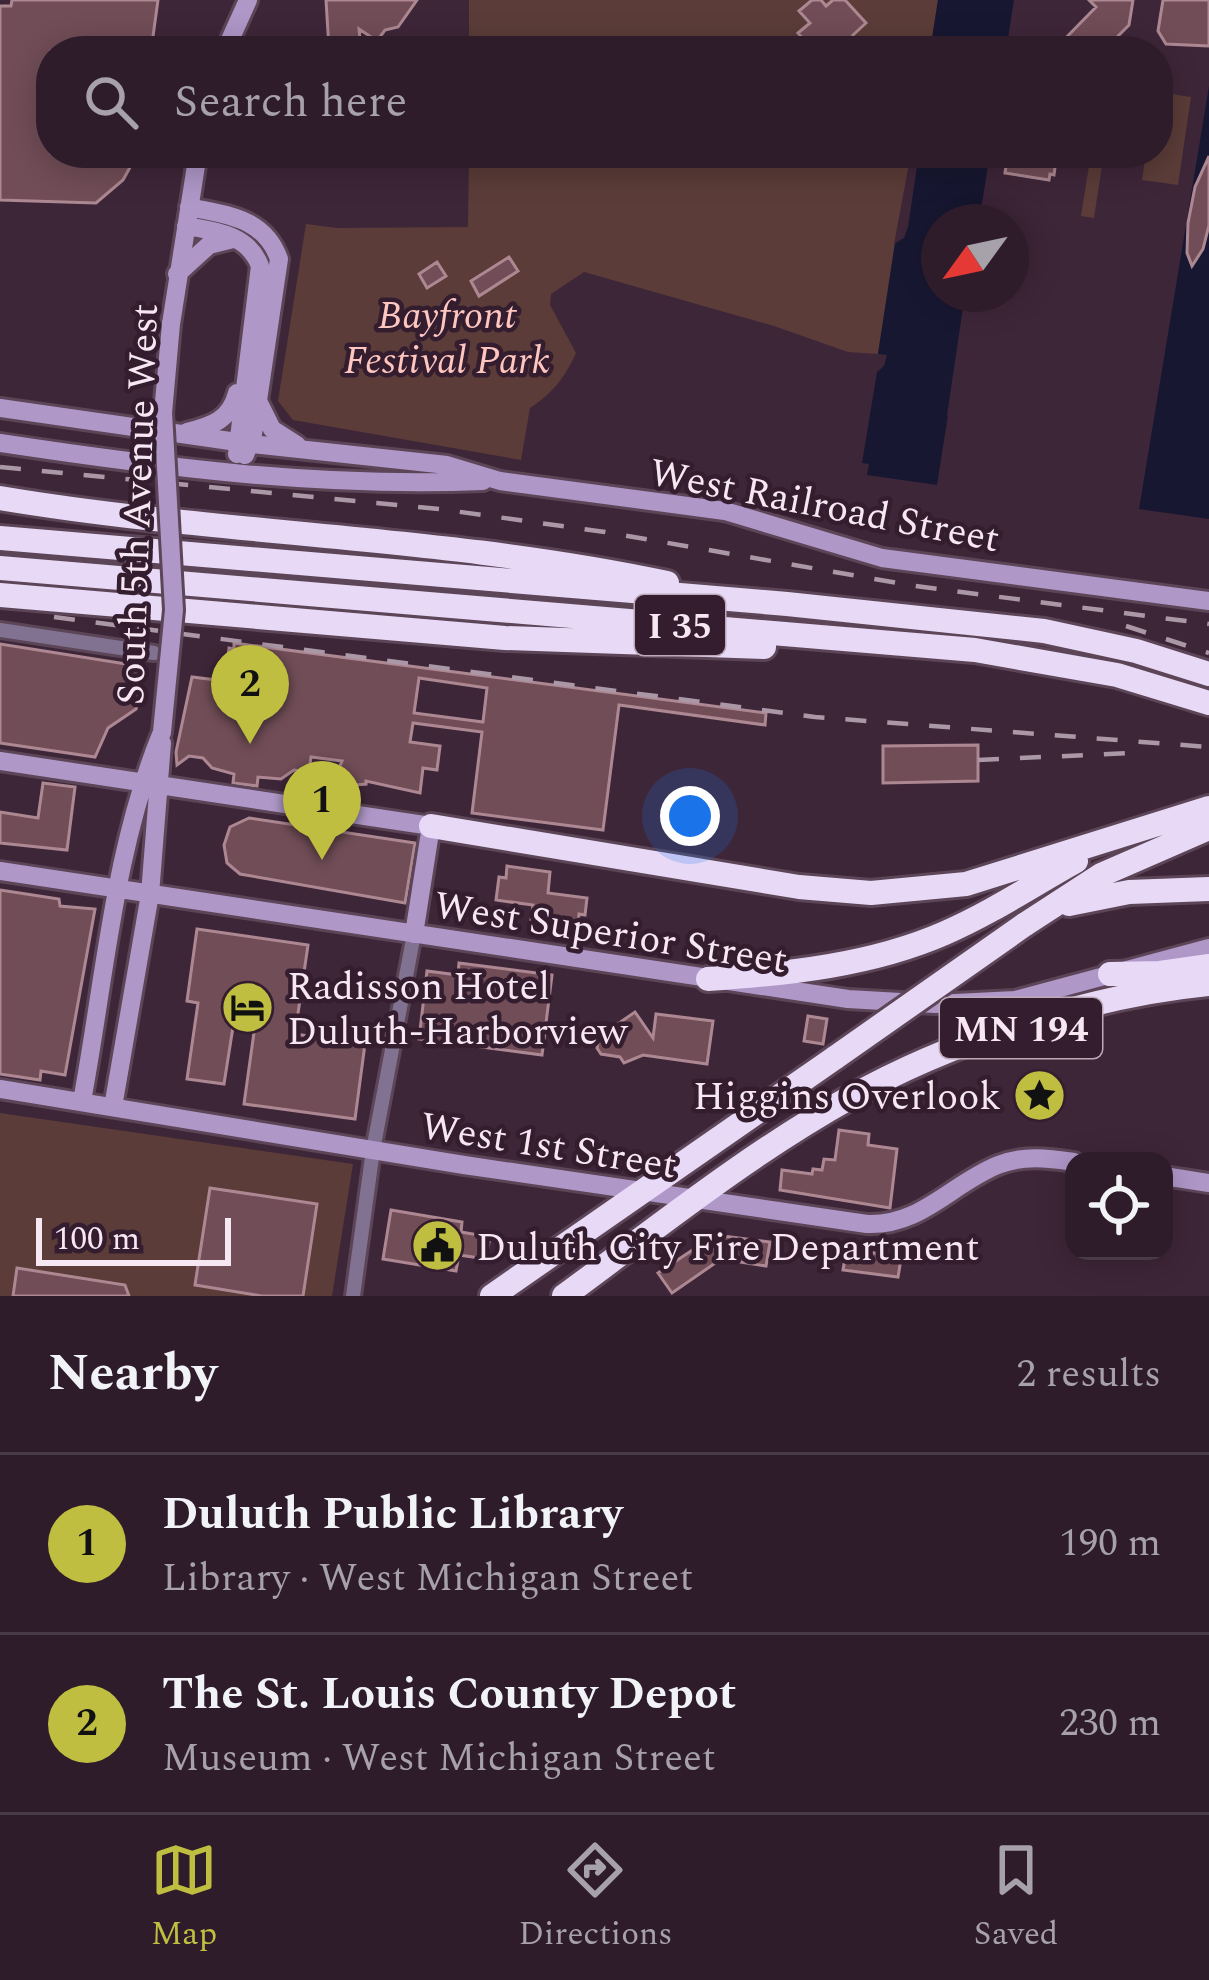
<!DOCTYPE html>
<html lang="en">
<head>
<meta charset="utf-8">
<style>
	:root { --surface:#2e1c2b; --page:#362533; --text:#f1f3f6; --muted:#a7a1a9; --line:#493a47; --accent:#bfbe41 }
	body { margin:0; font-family:Spectral,serif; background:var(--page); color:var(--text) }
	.controls { position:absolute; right:36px; bottom:36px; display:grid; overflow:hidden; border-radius:24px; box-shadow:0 6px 30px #0003 }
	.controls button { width:108px; height:108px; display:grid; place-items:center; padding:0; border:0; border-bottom:3px solid var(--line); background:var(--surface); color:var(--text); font:60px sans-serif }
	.compass { position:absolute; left:921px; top:204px; width:108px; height:108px; border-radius:50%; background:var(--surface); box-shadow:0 6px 30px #0003; rotate:237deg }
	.scale { position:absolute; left:36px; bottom:30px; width:195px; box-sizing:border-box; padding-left:12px; border:6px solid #f7e7f3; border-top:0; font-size:33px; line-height:42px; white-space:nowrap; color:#f7e7f3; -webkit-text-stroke:9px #331d2f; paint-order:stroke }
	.you { position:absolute; left:690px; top:816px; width:42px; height:42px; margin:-30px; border:9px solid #fff; border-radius:50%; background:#1a73e8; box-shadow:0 0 0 18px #1a73e833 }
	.badge { display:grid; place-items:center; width:78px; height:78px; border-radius:50%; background:var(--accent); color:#111; font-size:39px; font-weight:700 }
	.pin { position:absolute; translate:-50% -99px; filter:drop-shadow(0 3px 6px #0008) }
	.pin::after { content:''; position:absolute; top:63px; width:42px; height:36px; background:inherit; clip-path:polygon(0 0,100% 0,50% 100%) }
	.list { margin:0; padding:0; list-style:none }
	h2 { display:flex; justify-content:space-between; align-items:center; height:156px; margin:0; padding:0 48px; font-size:51px }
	h2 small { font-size:39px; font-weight:400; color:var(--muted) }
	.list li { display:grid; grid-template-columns:78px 1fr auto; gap:36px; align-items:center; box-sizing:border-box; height:180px; padding:0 48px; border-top:3px solid var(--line) }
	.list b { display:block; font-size:45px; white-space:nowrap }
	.list p { margin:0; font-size:39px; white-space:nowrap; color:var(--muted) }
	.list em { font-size:39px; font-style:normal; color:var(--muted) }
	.icon { flex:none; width:66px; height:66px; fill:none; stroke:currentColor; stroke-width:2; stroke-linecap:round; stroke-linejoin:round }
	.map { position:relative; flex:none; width:1209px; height:1296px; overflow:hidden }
	.search { position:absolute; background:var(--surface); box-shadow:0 6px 30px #0003; left:36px; right:36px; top:36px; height:132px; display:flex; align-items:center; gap:30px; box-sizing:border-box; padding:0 42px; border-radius:48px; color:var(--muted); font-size:45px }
	.sheet { height:516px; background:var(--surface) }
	nav { display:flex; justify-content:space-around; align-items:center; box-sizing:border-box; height:168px; border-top:3px solid var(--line); background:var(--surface); font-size:33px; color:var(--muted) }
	nav a { display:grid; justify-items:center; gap:6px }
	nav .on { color:var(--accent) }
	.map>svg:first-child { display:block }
	.green { fill:#5b3c38 }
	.water { fill:#171732 }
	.pier { fill:#3e2639 }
	.building { fill:#714d57; stroke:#ad8892; stroke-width:3; fill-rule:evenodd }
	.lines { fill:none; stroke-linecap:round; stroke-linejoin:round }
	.street-casing { stroke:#5c4557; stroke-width:20 }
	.secondary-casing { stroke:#5c4557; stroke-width:24 }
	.highway-casing { stroke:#5c4557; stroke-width:30 }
	.street { stroke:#817291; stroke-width:14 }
	.secondary { stroke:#af97c8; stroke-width:18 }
	.highway { stroke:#e8d9f7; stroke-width:24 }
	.rail { stroke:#ab98a7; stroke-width:4.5; stroke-dasharray:21 21; stroke-linecap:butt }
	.secondary-bridge-casing { stroke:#5c4557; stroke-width:24; stroke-linecap:butt }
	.highway-bridge-casing { stroke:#5c4557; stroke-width:30; stroke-linecap:butt }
	.secondary-bridge { stroke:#af97c8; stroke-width:18 }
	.highway-bridge { stroke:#e8d9f7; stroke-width:24 }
	.labels { text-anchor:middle; stroke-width:9; stroke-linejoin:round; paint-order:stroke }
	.shield { fill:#331d2f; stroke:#bcaab8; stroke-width:3 }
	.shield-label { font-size:36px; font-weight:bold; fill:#f7e7f3 }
	.park-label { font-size:39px; font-style:italic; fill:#fec6be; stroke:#331d2f }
	.street-label { font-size:39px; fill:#f7e7f3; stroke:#331d2f }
	.poi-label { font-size:39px; fill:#f7e7f3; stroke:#331d2f; text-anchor:start }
</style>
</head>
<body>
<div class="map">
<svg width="1209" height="1296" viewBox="0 0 1209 1296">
	<rect width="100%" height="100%" fill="#3e2639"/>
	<path class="green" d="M469,0H938L930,51H469Z
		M1158,92L1191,97L1178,185L1142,180L1146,153H1158Z
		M469,153H915L895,243L878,354L848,352L774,326L584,272L551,294L550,305L576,353C565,377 553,393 530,408L521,460L293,420L278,401L306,224L337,228L468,227Z
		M1091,153H1104L1094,218L1081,216Z
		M188,567L707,610L706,616L188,573Z
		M0,1113L353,1164L332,1296H0Z"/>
	<path class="water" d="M938,0H1014L1006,51H930Z
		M1209,86V519L1139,509Z
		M915,153H990L979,222H939V294H967L937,485L867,475L869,464L862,463L877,372L884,366L887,355L878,354L895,243Z"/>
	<path class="pier" d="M911,153H919L908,227L904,238L894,244Z
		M965,294H972V303L953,421L947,415Z"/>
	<path class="building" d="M12,0H158L151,51H51V153H138L123,180L96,203L0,200V6H11Z
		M326,0H417L398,27L385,30L377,41L359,29L361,48L329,49Z
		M812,0H821L826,6L833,0H845L866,23L853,35L862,45L855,51H814L798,33L810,23L799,11Z
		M1089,0H1133L1129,25L1103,51H1053L1096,7Z
		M1163,0H1209V46L1166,44L1158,31Z
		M1008,153H1057L1054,175L1050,174L1049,180L1005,173Z
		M1209,156V225L1203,249L1192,266L1187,253L1188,223L1195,187Z
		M509,257L518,271L479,296L471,281Z
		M437,262L446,276L427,288L419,274Z
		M234,643L766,713L765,725L619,705L603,830L472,813L482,732L413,723L410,742L440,746L437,770L423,768L420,793L366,781V784L343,786L335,778L342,761L311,757L309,772L294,770L281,779L258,777L257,786L233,783L234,774L212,768L203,758L189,756L177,765L176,752L192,677L225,681L229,648L234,649ZM419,678L487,688L483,722L414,713Z
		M0,644L145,667L136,709L108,728L95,757L0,743Z
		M978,745V781L883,783V746Z
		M43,783L75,787L67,850L0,843V812L38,818Z
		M249,818L415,843L405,903L240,874L227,863L224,845L230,827Z
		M507,866L550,872L548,893L587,898L585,915L579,914L578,926L531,920L533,905L496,900L499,877L506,878Z
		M0,890L59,899L60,906L95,909L65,1075L41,1071L40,1080L0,1074Z
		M197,929L308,945L295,1034L365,1044L355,1119L244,1104L257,1011L236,1008L224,1084L187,1079L198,1003L187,1001Z
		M459,963L552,975L542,1055L419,1039L427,971L458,975Z
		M635,1012L653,1038L656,1014L713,1021L707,1064L643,1055L624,1063L620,1057L601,1054L597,1048L599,1037Z
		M808,1016L827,1019L823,1044L804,1041Z
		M839,1130L869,1134L868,1145L897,1149L890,1208L780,1190L782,1170L812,1174L813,1169L822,1170L824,1159L835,1160Z
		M210,1188L317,1204L303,1296H262L195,1285Z
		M391,1210L462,1222L461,1232L490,1237L486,1259L459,1255L456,1271L383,1259Z
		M715,1235L770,1242L766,1266L721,1259L672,1293L658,1273Z
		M847,1247L901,1259L898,1277L843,1270Z
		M17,1268L125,1285L129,1296H13Z"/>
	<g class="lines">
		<defs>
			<path id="street" d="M0,630L154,653
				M353,1296L373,1150L414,934"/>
			<path id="secondary" d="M225,51L248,0
				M189,207C226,215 264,217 279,259L253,434L245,455
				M186,226C215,231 248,234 260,266L237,454
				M177,274L209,245L233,239
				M171,324L198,153
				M258,401L272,429L297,445
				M0,408L251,444L447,465L500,481L725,511L882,558L1209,601
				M187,432C212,426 230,420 237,393
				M0,443C158,467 323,488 483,481
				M0,761L431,826L414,934
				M0,871L848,999L935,1004L1015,1000L1209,948
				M0,1089L464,1165L867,1224C921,1226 951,1184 998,1165C1023,1155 1048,1158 1074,1162
				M82,1101C105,978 114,848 162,732
				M113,1107L150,894L162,743
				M1164,1176L1209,1183"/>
			<path id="highway" d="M0,498C221,535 447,536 667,583
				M0,538L787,604L1044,631L1136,651L1209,674
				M0,568L975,650L1117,675L1209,703
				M0,595L505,638L764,647
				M431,826L799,887L871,893L966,884L1209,808
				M1069,904L1129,892L1209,889
				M1024,925L1101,875L1209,828
				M1110,974L1160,973L1209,966
				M708,979C787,974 872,965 945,933C991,913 1033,885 1076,861
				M492,1296L836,1057
				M564,1296C658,1227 750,1153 851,1097C953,1040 1093,995 1209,984"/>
		</defs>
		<use href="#street" class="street-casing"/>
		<use href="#secondary" class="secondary-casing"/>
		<use href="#highway" class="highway-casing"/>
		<use href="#street" class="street"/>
		<use href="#secondary" class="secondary"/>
		<use href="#highway" class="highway"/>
		<path class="rail" d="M0,467L439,509L605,532L915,586L1209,624
			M54,617L815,717L1209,747
			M1126,626L1209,653
			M978,760L1131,753"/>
		<defs>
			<path id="secondary-bridge" d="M162,732L174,610L163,413L171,324"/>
			<path id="highway-bridge" d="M836,1057L1024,925"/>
		</defs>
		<use href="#secondary-bridge" class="secondary-bridge-casing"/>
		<use href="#highway-bridge" class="highway-bridge-casing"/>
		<use href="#secondary-bridge" class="secondary-bridge"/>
		<use href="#highway-bridge" class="highway-bridge"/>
	</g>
	<defs>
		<symbol id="hotel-disc" viewBox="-11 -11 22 22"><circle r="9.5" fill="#bfbe41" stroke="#331d2f"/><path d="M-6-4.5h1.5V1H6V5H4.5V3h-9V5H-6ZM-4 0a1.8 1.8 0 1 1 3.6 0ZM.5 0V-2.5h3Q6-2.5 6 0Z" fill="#111"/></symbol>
		<symbol id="sight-disc" viewBox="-11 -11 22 22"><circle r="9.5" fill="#bfbe41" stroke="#331d2f"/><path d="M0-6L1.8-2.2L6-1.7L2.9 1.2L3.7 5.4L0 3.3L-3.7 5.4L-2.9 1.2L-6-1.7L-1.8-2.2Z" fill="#111"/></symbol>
		<symbol id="civic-disc" viewBox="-11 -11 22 22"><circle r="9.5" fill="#bfbe41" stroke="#331d2f"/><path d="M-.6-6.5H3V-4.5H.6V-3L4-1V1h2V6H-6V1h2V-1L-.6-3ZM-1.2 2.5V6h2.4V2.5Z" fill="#111"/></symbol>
	</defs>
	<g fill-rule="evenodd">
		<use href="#hotel-disc" x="218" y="978" width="59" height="59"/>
		<use href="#sight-disc" x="1010" y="1066" width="59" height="59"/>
		<use href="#civic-disc" x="408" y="1216" width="59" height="59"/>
	</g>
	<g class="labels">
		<g class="shield">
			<rect x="635" y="595" width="90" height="60" rx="9"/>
			<rect x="940" y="998" width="162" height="60" rx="9"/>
		</g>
		<g class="shield-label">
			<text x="680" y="638">I 35</text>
			<text x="1021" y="1041">MN 194</text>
		</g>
		<g class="park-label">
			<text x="447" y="328">Bayfront<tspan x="447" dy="45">Festival Park</tspan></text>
		</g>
		<g class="street-label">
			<text transform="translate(136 504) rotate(-88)" y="14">South 5th Avenue West</text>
			<text transform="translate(825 504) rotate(11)" y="14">West Railroad Street</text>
			<text transform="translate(611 931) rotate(9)" y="14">West Superior Street</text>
			<text transform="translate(549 1144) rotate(9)" y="14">West 1st Street</text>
		</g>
		<g class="poi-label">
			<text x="287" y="999">Radisson Hotel<tspan x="287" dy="45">Duluth-Harborview</tspan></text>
			<text x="1001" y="1109" text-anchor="end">Higgins Overlook</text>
			<text x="476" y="1260">Duluth City Fire Department</text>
		</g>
	</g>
</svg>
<div class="controls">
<button><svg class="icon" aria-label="locate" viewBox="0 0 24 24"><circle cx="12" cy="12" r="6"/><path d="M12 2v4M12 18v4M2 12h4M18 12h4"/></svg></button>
</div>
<svg class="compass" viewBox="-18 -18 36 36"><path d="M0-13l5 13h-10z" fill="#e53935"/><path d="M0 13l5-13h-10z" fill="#a7a1a9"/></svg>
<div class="scale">100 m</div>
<div class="you"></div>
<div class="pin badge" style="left:322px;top:860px">1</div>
<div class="pin badge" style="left:250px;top:744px">2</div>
<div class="search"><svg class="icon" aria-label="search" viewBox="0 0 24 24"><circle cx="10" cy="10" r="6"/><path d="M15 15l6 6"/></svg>Search here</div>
</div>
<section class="sheet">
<h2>Nearby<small>2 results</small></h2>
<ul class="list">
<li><span class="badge">1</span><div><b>Duluth Public Library</b><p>Library · West Michigan Street</p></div><em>190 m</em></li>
<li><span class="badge">2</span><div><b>The St. Louis County Depot</b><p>Museum · West Michigan Street</p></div><em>230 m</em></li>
</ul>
</section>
<nav>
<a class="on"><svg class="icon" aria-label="map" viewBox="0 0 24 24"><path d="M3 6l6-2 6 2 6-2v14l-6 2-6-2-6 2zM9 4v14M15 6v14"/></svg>Map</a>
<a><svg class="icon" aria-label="directions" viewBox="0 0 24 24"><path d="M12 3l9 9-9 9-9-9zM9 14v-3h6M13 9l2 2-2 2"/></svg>Directions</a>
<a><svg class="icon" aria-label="saved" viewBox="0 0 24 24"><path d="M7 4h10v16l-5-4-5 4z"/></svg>Saved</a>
</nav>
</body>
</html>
